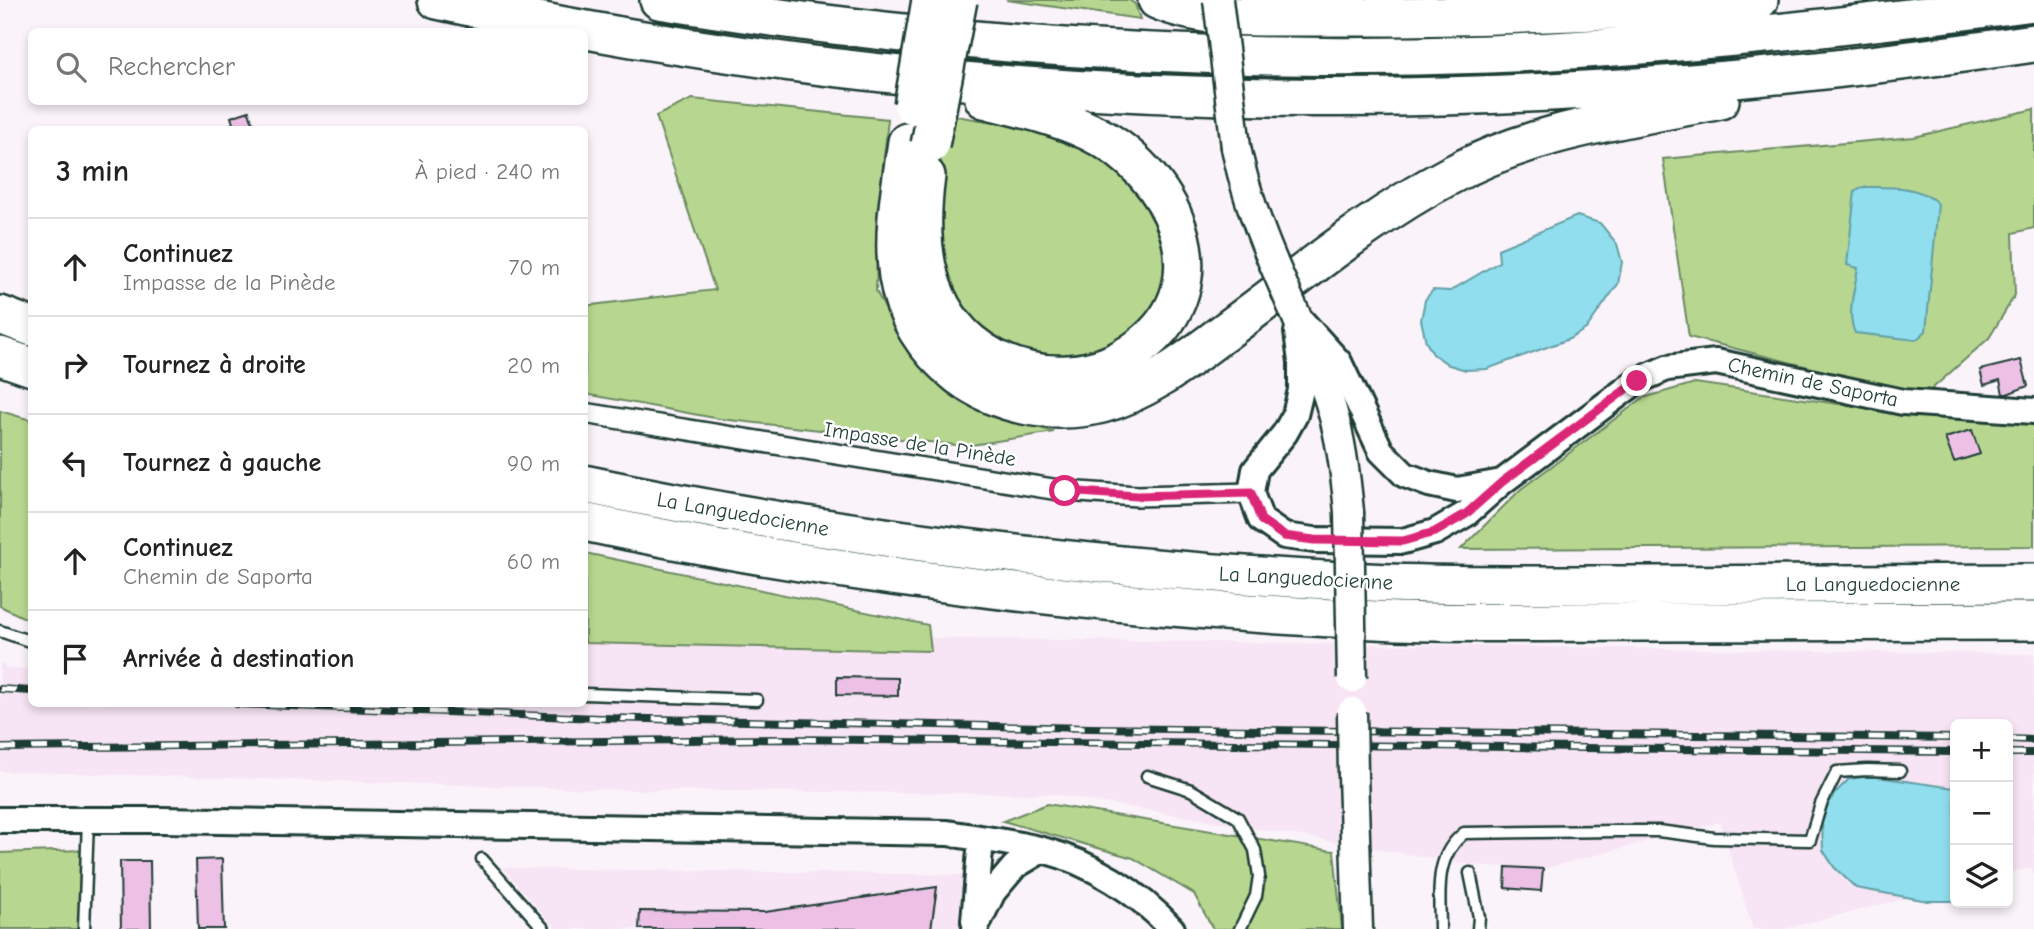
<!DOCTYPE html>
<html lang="fr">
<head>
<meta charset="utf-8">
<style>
	:root { --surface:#fff; --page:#f2f2f2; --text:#222; --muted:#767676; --line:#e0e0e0 }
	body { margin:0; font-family:"Comic Neue",sans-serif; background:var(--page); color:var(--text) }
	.controls { position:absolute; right:21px; bottom:21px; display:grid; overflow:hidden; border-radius:10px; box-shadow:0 4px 10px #0003 }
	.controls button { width:63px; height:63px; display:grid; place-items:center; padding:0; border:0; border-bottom:2px solid var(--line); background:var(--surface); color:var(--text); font:35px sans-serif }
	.stop { position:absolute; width:21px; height:21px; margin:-16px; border:5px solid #db2777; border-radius:50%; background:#fff }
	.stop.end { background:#db2777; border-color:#fff; box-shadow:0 2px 7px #0008 }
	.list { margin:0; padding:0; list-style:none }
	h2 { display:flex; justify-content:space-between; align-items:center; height:91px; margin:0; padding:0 28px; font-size:30px }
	h2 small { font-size:23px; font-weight:400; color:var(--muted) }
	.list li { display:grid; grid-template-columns:46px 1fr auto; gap:21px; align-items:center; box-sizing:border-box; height:98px; padding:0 28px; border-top:2px solid var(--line) }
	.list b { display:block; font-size:26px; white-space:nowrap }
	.list p { margin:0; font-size:23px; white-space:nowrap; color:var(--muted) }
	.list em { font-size:23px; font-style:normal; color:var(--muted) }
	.icon { flex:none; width:38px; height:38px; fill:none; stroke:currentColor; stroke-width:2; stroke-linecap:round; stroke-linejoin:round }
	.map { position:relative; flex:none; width:2034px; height:929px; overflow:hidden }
	.search { position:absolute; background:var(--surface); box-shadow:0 4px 10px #0003; left:28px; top:28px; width:560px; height:77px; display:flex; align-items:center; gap:18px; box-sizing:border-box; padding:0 24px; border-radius:10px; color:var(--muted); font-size:26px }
	.panel { position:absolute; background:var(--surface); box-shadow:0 4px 10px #0003; left:28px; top:126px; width:560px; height:581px; border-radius:10px }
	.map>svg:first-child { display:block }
	.built { fill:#f7e4f4 }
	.green { fill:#b7d790; stroke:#6b8a62; stroke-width:2 }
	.water { fill:#90deee; stroke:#639ea4; stroke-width:2 }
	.building { fill:#edc1e6; stroke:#1f3d34; stroke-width:2 }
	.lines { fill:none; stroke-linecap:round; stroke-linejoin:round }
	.service-casing { stroke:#1f3d34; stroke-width:15 }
	.minor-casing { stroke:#1f3d34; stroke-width:24 }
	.tertiary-casing { stroke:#1f3d34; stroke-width:30 }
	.secondary-casing { stroke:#1f3d34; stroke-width:33 }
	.motorway-casing { stroke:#1f3d34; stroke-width:42 }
	.service { stroke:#fff; stroke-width:10 }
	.minor { stroke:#fff; stroke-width:19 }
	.tertiary { stroke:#fff; stroke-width:24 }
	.secondary { stroke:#fff; stroke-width:28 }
	.motorway { stroke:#fff; stroke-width:37 }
	.rail-casing { stroke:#1f3d34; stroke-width:8 }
	.rail { stroke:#fff; stroke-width:5; stroke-dasharray:16; stroke-linecap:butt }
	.secondary-bridge-casing { stroke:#1f3d34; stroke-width:33; stroke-linecap:butt }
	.motorway-bridge-casing { stroke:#1f3d34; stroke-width:42; stroke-linecap:butt }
	.secondary-bridge { stroke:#fff; stroke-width:28 }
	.motorway-bridge { stroke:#fff; stroke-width:37 }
	.route { stroke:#db2777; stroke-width:9 }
	.labels { text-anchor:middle; stroke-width:5; stroke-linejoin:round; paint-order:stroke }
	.street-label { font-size:21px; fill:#1f3d34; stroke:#fff }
</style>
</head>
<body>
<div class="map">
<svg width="2034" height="929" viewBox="0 0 2034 929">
	<rect width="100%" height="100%" fill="#fbf3fa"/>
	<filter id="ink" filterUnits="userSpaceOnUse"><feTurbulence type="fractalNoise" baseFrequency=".0143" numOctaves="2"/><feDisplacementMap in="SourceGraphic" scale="14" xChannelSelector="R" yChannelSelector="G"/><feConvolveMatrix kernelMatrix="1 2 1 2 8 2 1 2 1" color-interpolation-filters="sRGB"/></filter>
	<g filter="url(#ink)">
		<path class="built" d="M585,633L2034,654V875L2032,868L2008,873V724H1955V886L1784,929H1753L1720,822L1543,869L1472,865L1051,794L631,790L0,771V662L7,668L31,669L32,704H584Z
			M503,868L970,875L960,929H556Z"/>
		<path class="green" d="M1006,0H1129L1135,4L1140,19Z
			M692,99L888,119L878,215L876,291L906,349L944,385L992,414L1054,432L965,446L720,419L585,394L584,306L715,290L656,116Z
			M2034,109V228L2013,233L2015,295L1989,338L1924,396L1689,337L1663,159L1914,137Z
			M950,115L1039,130L1110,160L1157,214L1168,272L1157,307L1121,342L1075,359L1024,355L978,329L949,291L931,209Z
			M1695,383L1900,413L2034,424V546L1461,549L1521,489L1643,398Z
			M0,411L31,420V621L0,606Z
			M585,553L928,625L931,651L585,643Z
			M1047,804L1334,851L1342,929H1213L1194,894L1133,858L1003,821Z
			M82,850L78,929H0V853Z"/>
		<path class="water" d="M1865,187C1890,187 1921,185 1938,204L1926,331L1916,340L1855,333C1846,313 1855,288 1858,268L1847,265L1855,191Z
			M1577,216L1600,223L1617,244L1622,262L1618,284L1586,329L1569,339L1487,369L1466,370L1449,365L1433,354L1426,342L1421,320L1425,300L1433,290L1450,291L1499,262L1498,249Z
			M1870,776L1955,788V901H1928L1856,888L1834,867L1823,850L1822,822L1827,806L1834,794L1849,779Z"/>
		<path class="building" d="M249,111L255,130H235L231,117Z
			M2021,360L2028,386L2007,394H2003L2000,380L1984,385L1980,370Z
			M1972,430L1980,454L1954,462L1945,438Z
			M837,677L898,678V696L837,695Z
			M222,859L224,929H198L196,860Z
			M120,861H150L151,929H121Z
			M1506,867L1543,869L1541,891L1505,888Z
			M937,887L931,929H639L640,911L765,912Z"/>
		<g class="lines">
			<defs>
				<path id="service" d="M0,631L32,642
					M584,694L757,700
					M1147,776L1191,790L1238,818L1255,850L1259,876L1256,896L1240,929
					M482,859L544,929
					M1470,873L1479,917L1478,929
					M84,929L88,820
					M1440,929C1440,893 1433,858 1464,833L1617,831H1658L1714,838L1810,840L1821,804L1837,772L1867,770L1900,771"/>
				<path id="minor" d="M584,413L1065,491L1137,496L1251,493"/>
				<path id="tertiary" d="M1300,319L1339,362L1381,451L1405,475L1429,484L1457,490L1502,482
					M1297,332L1301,362V390L1295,415L1285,433L1255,470L1251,493L1261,520L1284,536L1314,540L1403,541L1435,532L1466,514L1502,482L1637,381L1667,368L1716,362L1903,402L2034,411
					M0,820H161L947,833C979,838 1012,842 1043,850C1092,863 1138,892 1172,929
					M974,921L981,839
					M975,929L993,892L1015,866L1042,850"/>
				<path id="secondary" d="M1236,147C1244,188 1257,224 1273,262
					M1295,313C1308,345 1323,377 1332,410C1342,443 1346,478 1349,512
					M1353,775L1358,929"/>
				<path id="motorway" d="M437,0C813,83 1201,113 1585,90C1735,82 1885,65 2034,43
					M659,0C933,45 1212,64 1489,54C1671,47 1853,26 2034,2
					M1157,0C1208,22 1271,16 1325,17C1470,18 1615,12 1759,0
					M907,142C894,232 876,312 959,376C999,406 1054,416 1102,404C1148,392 1188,359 1226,331C1298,278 1369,218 1449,176C1534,130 1627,119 1720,100
					M926,176C918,236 921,299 970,342C998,365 1032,376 1068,374C1097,372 1119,363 1141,346C1226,281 1171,170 1090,132C1057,116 1020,108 984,99
					M0,315L32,327
					M0,356L32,367
					M584,484C850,540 1119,572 1390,583C1475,586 1561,585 1646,585C1775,584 1905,584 2034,583
					M584,522C853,579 1124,610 1397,621C1480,624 1563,622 1646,622C1775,622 1905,621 2034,621"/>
			</defs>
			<use href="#service" class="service-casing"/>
			<use href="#minor" class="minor-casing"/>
			<use href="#tertiary" class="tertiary-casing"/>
			<use href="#secondary" class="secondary-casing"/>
			<use href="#motorway" class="motorway-casing"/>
			<use href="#service" class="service"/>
			<use href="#minor" class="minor"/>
			<use href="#tertiary" class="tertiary"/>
			<use href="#secondary" class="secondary"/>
			<use href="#motorway" class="motorway"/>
			<defs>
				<path id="rail" d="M0,689L32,691
					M237,704L600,718L1090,728L1955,738
					M2008,739L2034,740
					M0,748L782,739L1955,752
					M2008,753H2034"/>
			</defs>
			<use href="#rail" class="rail-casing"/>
			<use href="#rail" class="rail"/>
			<defs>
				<path id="secondary-bridge" d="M1218,0L1236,147
					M1273,262L1295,313
					M1349,512L1352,678
					M1352,712L1353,775"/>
				<path id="motorway-bridge" d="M913,106L931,0
					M930,145L958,0"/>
			</defs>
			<use href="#secondary-bridge" class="secondary-bridge-casing"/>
			<use href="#motorway-bridge" class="motorway-bridge-casing"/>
			<use href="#secondary-bridge" class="secondary-bridge"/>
			<use href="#motorway-bridge" class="motorway-bridge"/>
		</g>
	</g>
	<g class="lines" filter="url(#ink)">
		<path class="route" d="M1065,491L1137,496L1251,493L1261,520L1284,536L1314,540L1403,541L1435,532L1466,514L1502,482L1637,381"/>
	</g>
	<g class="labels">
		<g class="street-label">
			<text transform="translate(1813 382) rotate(12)" y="7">Chemin de Saporta</text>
			<text transform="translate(920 444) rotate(9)" y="7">Impasse de la Pinède</text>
			<text transform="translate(743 514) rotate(10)" y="7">La Languedocienne</text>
			<text transform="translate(1306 578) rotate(3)" y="7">La Languedocienne</text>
			<text x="1873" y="591">La Languedocienne</text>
		</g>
	</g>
</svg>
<div class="controls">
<button>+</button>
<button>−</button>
<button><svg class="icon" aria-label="layers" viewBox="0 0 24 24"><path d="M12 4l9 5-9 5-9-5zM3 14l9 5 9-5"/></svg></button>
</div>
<div class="stop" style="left:1065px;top:491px"></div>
<div class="stop end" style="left:1637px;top:381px"></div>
<div class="search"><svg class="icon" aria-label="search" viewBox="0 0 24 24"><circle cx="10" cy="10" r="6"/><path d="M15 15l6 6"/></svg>Rechercher</div>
<section class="panel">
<h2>3 min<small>À pied · 240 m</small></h2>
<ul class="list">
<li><svg class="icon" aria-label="ahead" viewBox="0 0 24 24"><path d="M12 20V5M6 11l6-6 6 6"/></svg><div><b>Continuez</b><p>Impasse de la Pinède</p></div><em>70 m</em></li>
<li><svg class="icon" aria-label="right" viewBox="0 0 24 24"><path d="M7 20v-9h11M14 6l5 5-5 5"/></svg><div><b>Tournez à droite</b></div><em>20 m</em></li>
<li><svg class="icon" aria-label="left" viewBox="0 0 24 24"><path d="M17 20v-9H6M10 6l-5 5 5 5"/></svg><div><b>Tournez à gauche</b></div><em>90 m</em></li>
<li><svg class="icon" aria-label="ahead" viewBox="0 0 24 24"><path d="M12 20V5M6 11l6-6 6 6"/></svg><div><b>Continuez</b><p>Chemin de Saporta</p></div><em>60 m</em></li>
<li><svg class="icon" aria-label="arrive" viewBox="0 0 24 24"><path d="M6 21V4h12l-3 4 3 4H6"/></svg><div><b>Arrivée à destination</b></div></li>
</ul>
</section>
</div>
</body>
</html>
